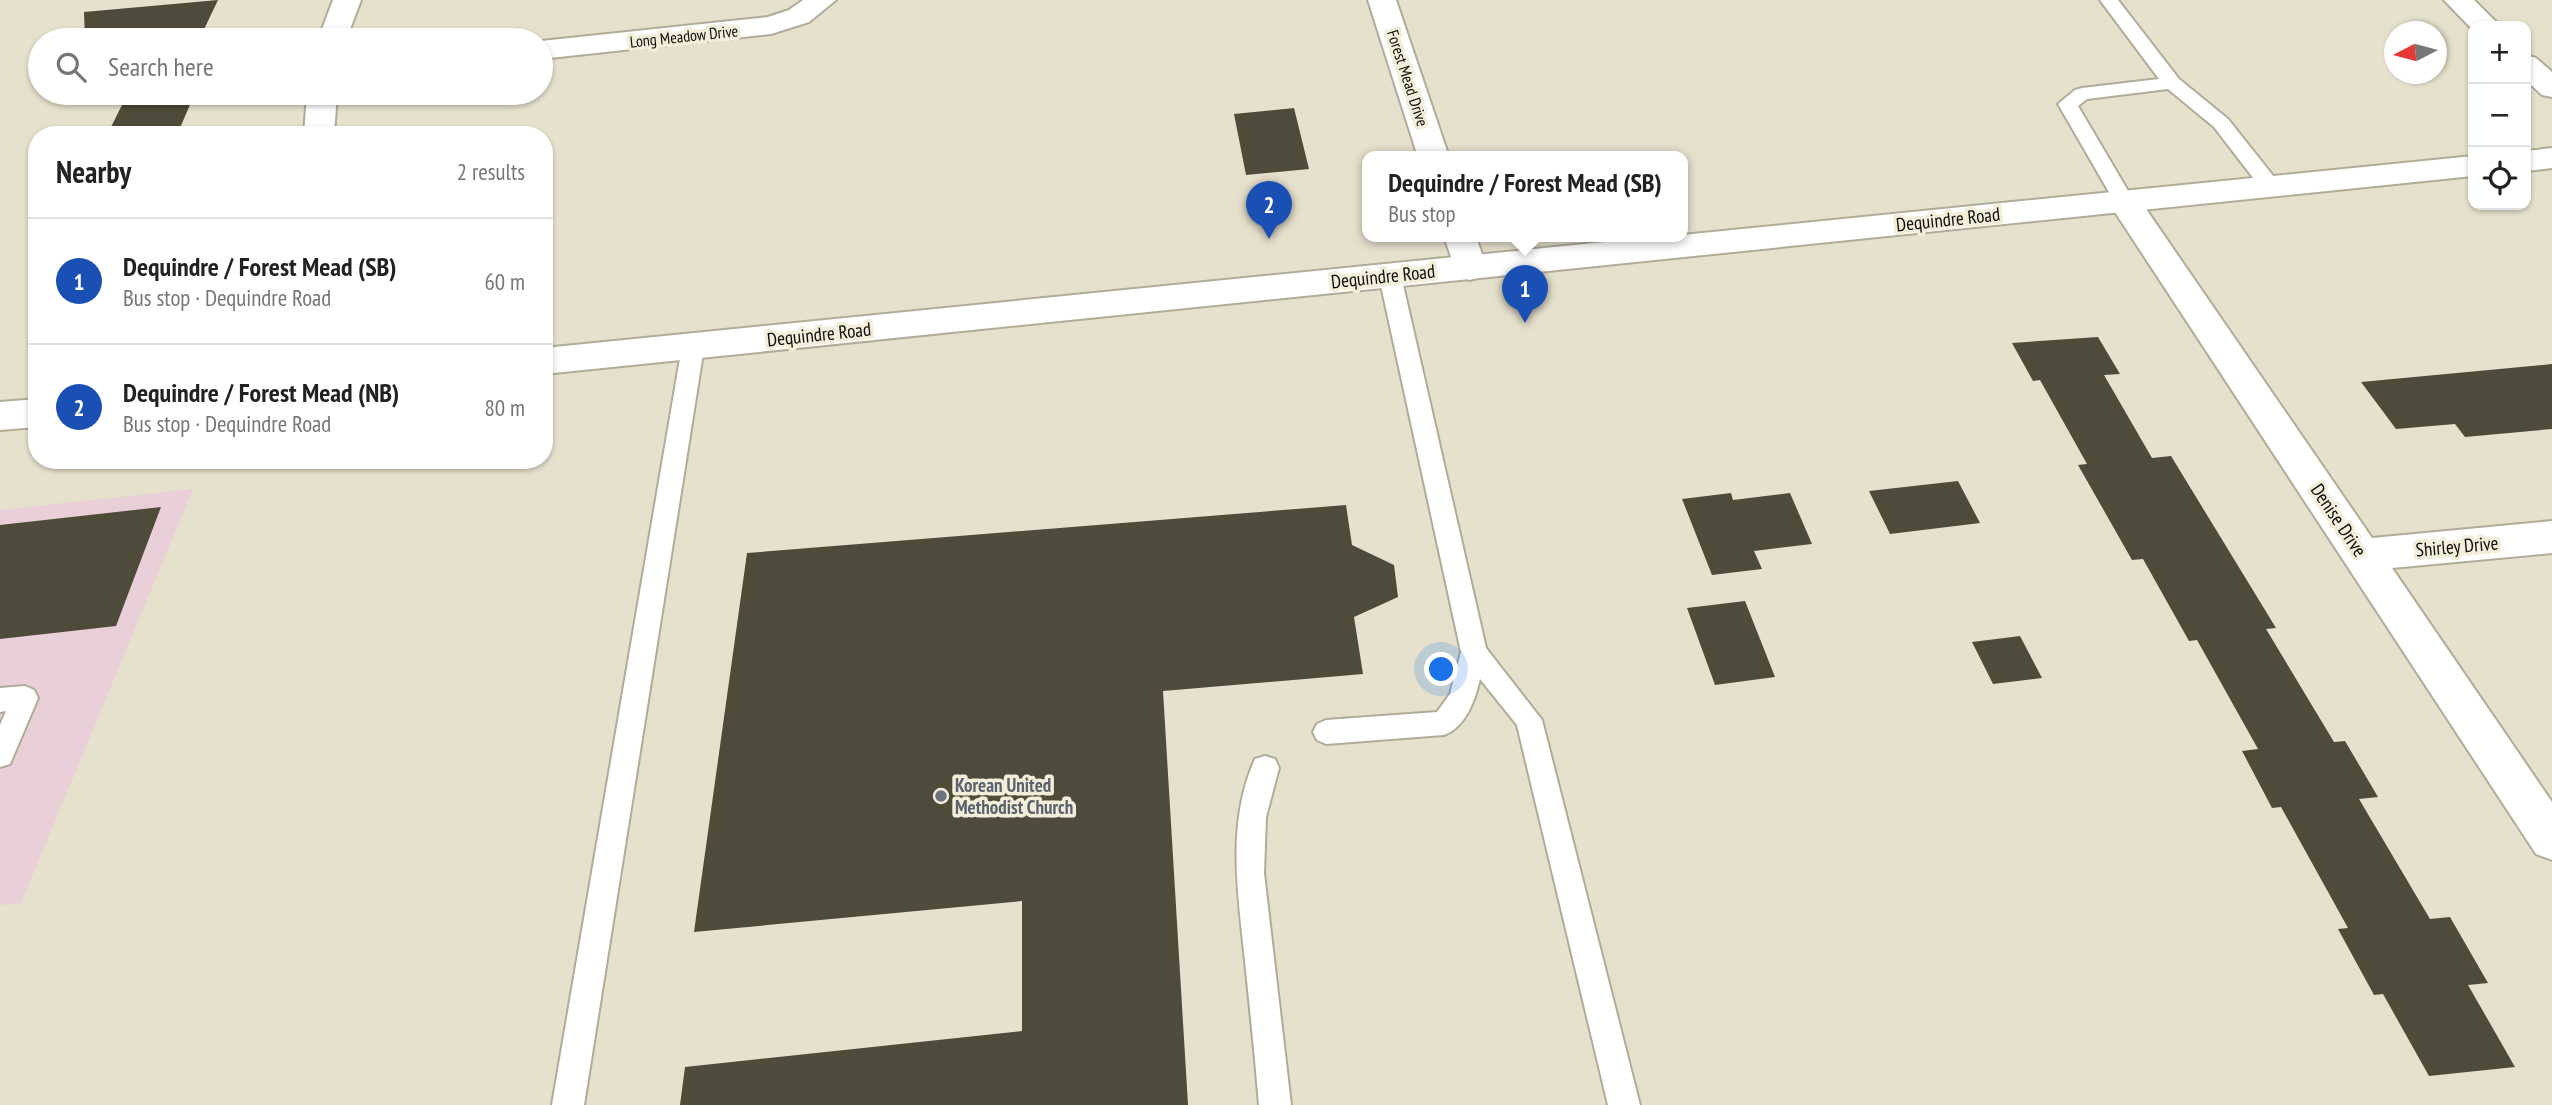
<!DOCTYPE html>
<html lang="en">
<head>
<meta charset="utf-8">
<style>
	:root { --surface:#fff; --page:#f6f6f6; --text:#222; --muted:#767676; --line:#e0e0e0; --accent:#b45309 }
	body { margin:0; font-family:"PT Sans Narrow",sans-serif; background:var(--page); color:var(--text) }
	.controls { position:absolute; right:21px; top:21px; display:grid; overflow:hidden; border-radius:14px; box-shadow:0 2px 5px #0004 }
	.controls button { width:63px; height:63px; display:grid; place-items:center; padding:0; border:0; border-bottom:2px solid var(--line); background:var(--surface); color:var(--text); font:35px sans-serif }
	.compass { position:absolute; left:2384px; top:21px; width:63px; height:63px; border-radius:50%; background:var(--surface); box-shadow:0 2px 5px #0004; rotate:264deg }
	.you { position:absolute; left:1442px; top:670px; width:24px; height:24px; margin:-18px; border:5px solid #fff; border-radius:50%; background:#1a73e8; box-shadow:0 0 0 10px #1a73e833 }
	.badge { display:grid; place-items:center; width:46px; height:46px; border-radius:50%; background:var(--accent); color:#fff; font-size:23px; font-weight:700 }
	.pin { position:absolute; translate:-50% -58px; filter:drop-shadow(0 2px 4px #0008) }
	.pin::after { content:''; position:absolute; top:37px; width:24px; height:21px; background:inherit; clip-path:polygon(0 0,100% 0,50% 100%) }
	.popup { position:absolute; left:1362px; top:151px; width:326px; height:91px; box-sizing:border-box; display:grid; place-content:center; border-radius:14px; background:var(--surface); filter:drop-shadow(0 2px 5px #0005); font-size:23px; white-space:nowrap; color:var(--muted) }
	.popup b { font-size:26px; color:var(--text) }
	.popup::after { content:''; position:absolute; left:50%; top:100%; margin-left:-14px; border:14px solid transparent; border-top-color:var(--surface) }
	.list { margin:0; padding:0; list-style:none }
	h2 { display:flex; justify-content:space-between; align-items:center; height:91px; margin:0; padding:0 28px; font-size:30px }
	h2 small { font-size:23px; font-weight:400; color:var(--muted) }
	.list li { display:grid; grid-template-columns:46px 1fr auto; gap:21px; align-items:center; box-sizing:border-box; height:126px; padding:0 28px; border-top:2px solid var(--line) }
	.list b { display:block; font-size:26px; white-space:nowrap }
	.list p { margin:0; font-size:23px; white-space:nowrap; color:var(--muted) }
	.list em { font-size:23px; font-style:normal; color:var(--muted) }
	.icon { flex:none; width:38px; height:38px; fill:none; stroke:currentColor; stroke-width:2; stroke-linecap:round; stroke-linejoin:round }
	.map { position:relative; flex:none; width:2552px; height:1105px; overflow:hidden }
	.search { position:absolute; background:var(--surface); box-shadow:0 2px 5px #0004; left:28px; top:28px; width:525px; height:77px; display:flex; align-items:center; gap:18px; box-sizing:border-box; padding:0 24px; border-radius:38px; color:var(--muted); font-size:26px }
	.panel { position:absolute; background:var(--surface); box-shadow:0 2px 5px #0004; left:28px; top:126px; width:525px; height:343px; border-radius:28px }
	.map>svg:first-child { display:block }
	.commercial { fill:#e8cfd8 }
	.building { fill:#4f4b3a }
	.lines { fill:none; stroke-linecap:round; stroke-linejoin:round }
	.lane-casing { stroke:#b1ac99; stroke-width:4 }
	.street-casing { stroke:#b1ac99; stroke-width:4 }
	.secondary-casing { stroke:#b1ac99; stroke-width:4 }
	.lane { fill:#fff; fill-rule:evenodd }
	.street { fill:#fff; fill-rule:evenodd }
	.secondary { fill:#fff; fill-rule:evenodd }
	.worship-dot { fill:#6b7280; stroke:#f3eeda; stroke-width:2.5 }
	.labels { text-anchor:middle; stroke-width:7; stroke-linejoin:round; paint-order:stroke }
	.far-street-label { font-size:16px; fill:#0e0c06; stroke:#f3eeda }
	.street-label { font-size:19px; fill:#0e0c06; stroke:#f3eeda }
	.worship-label { font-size:19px; font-weight:bold; fill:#5b616d; stroke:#f3eeda; text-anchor:start }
</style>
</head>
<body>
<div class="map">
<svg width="2552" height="1105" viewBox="0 0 2552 1105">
	<rect width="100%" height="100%" fill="#e6e1cd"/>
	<path class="commercial" d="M193,489L21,903L0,905V510Z"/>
	<path class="building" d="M218,0L199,40H85L84,12Z
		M128,93H195L177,135H107Z
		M1294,108L1309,169L1246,175L1234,114Z
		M2098,337L2120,374L2104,375L2152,458L2171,456L2276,628L2266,629L2334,742L2345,741L2378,797L2359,799L2430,919L2450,917L2488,983L2468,985L2515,1067L2429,1076L2383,994L2374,995L2338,929L2348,928L2281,807L2272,808L2242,751L2258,749L2197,640L2189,641L2143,559L2132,560L2078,465L2087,464L2040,380L2033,381L2012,343Z
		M2552,364V429L2465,437L2455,424L2396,429L2361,382Z
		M1958,481L1980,523L1890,534L1869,491Z
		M1731,493L1733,500L1790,493L1812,544L1754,551L1762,569L1712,575L1682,499Z
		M1346,505L1352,545L1394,565L1398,597L1354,617L1363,674L1163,691L1188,1105H680L685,1067L1022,1031V901L694,932L747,553Z
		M161,507L116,626L0,639V525Z
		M1745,601L1775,677L1715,685L1687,608Z
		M2020,636L2042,678L1993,684L1972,642Z"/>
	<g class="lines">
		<defs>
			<path id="lane" d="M2100,0H2118L2179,79L2228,119L2278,182L2281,187L2278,192H2264L2214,127L2168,89L2087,99L2078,106L2134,201L2131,206H2117L2058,104L2075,90L2082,88L2159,79Z
				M1390,269L1397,271L1401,276L1486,648L1542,720L1640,1105H1608L1517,725L1480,679C1475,700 1466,727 1444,735L1326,744L1317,740L1313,732L1317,724L1326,720L1437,712L1450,694L1461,652L1379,276L1383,271Z
				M693,339L701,341L704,347L584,1105H552L682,347L685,341Z
				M25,686L34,690L38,698L10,764L0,767V725L6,711L0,712V688Z
				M1265,756L1275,759L1279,768L1266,817L1264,873L1291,1105H1259C1255,1057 1250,1009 1245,961C1238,893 1226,823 1255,759Z"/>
			<path id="street" d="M333,0H361L346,40H318Z
				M803,0H836L809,22L771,34L541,59V41L768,17L789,10Z
				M1368,0H1396L1449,157H1418Z
				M2444,0H2474L2500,26H2473V30Z
				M2526,55L2536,58L2552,72V97L2542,95L2526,80Z
				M307,93H337L334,135H304Z
				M2124,190L2135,193L2372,538L2552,521V553L2392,568L2552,802V860L2536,854L2113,209L2108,201L2113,193Z
				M1444,237H1476L1487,268L1482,276L1470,280L1458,276Z"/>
			<path id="secondary" d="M2552,148V168L2526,171V151Z
				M2473,156V176L544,374V348L1655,237H1682V235Z
				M37,399V427L0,430V402Z"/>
		</defs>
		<use href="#lane" class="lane-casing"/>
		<use href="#street" class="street-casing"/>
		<use href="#secondary" class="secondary-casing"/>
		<use href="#lane" class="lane"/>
		<use href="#street" class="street"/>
		<use href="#secondary" class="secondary"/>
	</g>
	<circle class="worship-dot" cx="941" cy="796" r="7"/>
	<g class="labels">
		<g class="far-street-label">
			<text transform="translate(684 36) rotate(-6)" y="6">Long Meadow Drive</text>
			<text transform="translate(1408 78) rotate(72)" y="6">Forest Mead Drive</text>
		</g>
		<g class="street-label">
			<text transform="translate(1948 219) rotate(-6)" y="7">Dequindre Road</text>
			<text transform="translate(1383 276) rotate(-6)" y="7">Dequindre Road</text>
			<text transform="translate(819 334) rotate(-6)" y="7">Dequindre Road</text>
			<text transform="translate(2339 520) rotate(56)" y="7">Denise Drive</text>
			<text transform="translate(2457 546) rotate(-5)" y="7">Shirley Drive</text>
		</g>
		<g class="worship-label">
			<text x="955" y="792">Korean United<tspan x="955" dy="22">Methodist Church</tspan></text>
		</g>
	</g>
</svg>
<div class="controls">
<button>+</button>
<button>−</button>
<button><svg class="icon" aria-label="locate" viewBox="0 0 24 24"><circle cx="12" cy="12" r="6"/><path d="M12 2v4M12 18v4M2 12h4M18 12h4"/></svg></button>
</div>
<svg class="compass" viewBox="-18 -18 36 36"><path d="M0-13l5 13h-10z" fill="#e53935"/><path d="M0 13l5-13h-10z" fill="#767676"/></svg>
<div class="you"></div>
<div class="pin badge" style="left:1525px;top:323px;background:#1a4fb4">1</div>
<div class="popup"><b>Dequindre / Forest Mead (SB)</b>Bus stop</div>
<div class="pin badge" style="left:1269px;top:239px;background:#1a4fb4">2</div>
<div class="search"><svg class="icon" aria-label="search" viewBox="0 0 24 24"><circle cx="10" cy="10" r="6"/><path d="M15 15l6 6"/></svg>Search here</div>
<section class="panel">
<h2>Nearby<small>2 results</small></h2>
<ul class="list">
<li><span class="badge" style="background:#1a4fb4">1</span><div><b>Dequindre / Forest Mead (SB)</b><p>Bus stop · Dequindre Road</p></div><em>60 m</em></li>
<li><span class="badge" style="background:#1a4fb4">2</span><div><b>Dequindre / Forest Mead (NB)</b><p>Bus stop · Dequindre Road</p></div><em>80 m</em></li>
</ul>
</section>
</div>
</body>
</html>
